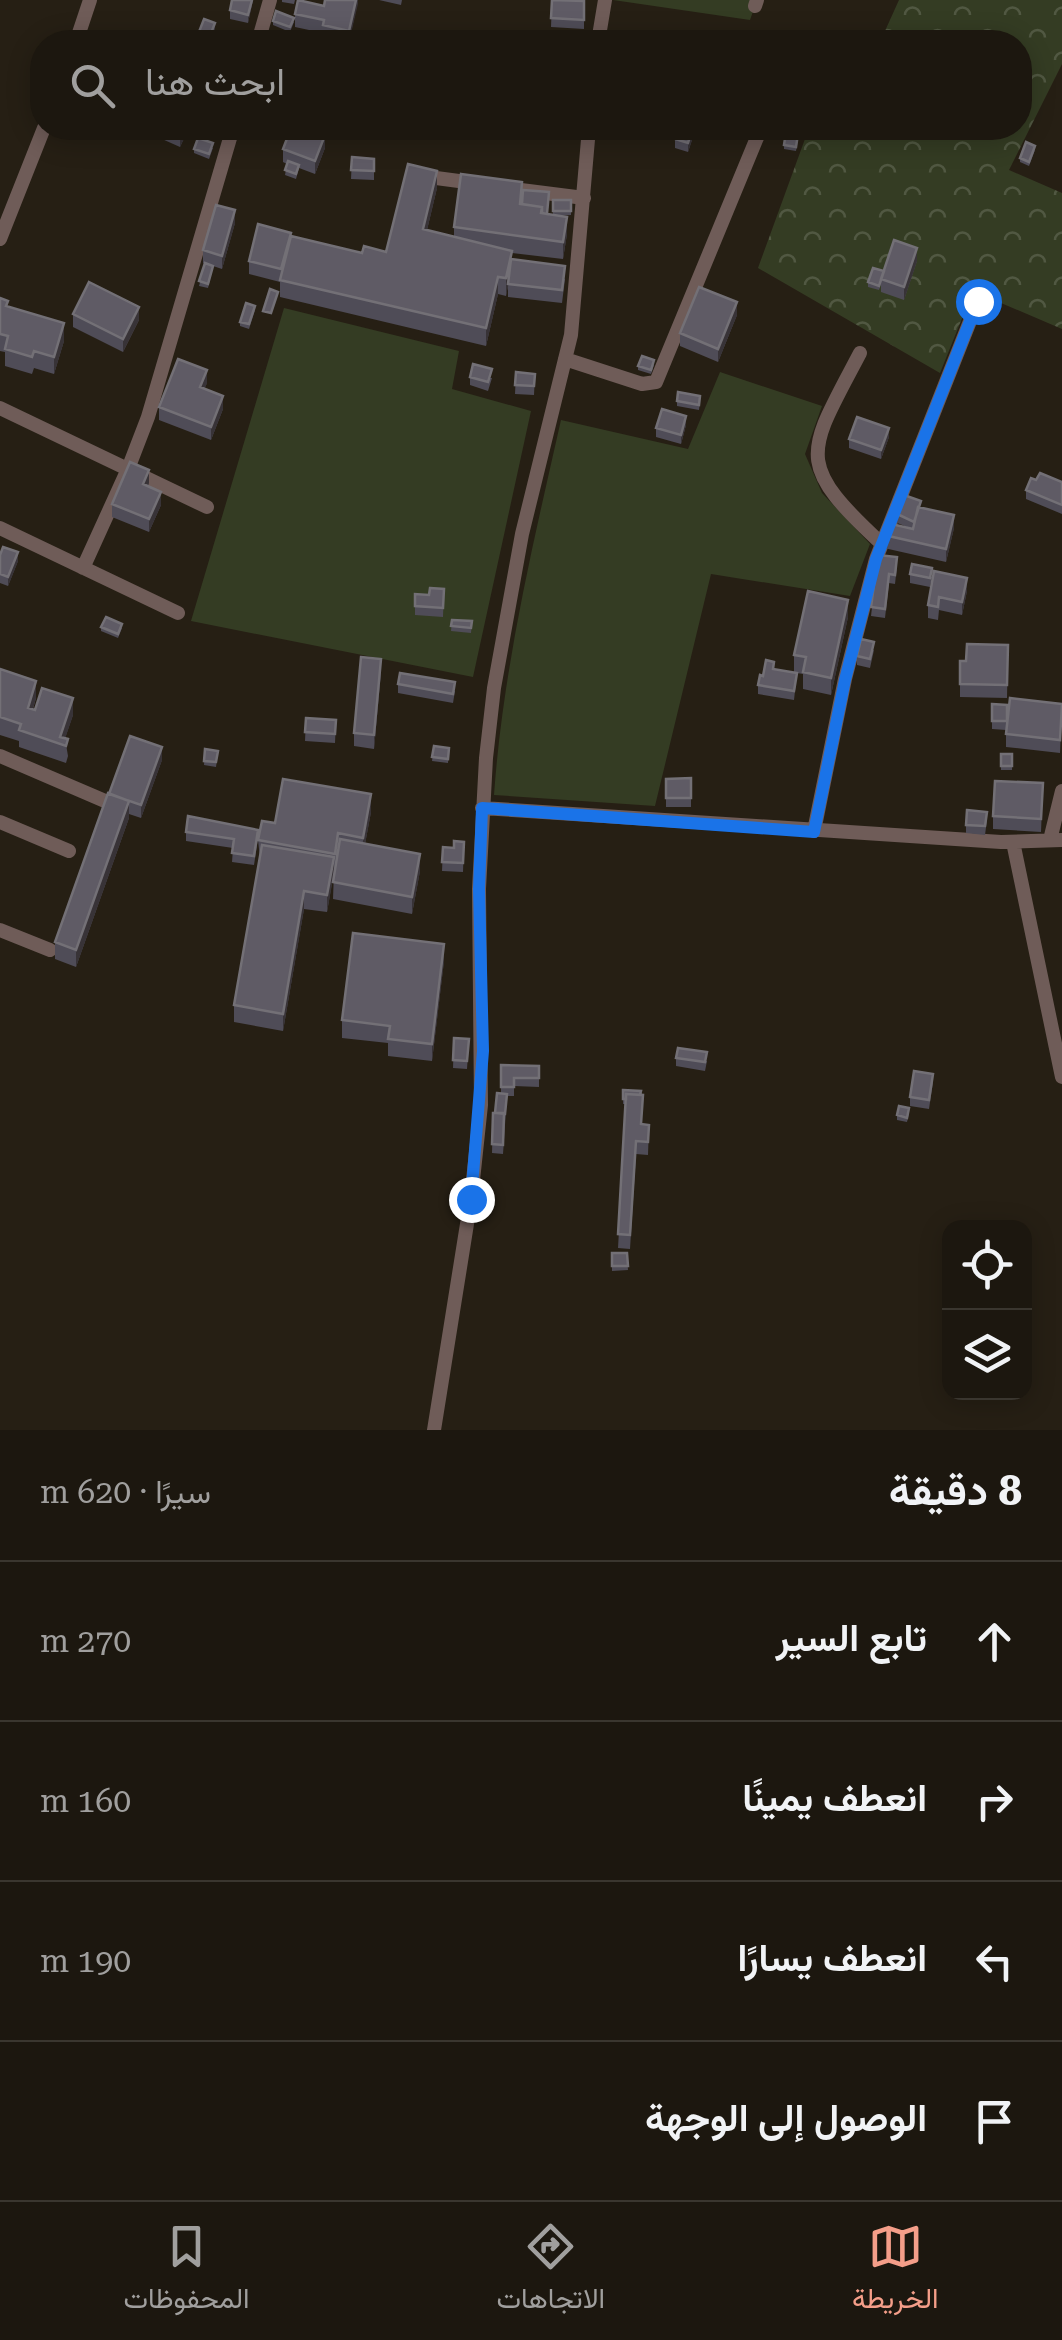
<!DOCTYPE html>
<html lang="ar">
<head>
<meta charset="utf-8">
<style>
	:root { --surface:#1c170f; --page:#29241d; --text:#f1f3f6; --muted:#a09f9e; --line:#3a362f; --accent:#f49e89 }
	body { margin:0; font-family:"Roboto Serif",Vazirmatn,serif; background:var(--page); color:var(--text); direction:rtl }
	.controls { position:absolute; right:30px; bottom:30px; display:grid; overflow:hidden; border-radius:20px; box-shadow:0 5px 25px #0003 }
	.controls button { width:90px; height:90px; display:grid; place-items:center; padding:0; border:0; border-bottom:2px solid var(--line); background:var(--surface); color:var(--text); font:50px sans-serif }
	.stop { position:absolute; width:30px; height:30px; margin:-22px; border:8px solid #1a73e8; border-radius:50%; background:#fff }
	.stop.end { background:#1a73e8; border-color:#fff; box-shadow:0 2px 10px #0008 }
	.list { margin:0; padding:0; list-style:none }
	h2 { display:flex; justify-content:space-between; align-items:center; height:130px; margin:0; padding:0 40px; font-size:42px }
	h2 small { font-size:32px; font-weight:400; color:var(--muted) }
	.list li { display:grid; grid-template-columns:65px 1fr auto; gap:30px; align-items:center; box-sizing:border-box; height:160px; padding:0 40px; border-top:2px solid var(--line) }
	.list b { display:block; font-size:38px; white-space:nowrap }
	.list em { font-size:32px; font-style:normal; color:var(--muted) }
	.icon { flex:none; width:55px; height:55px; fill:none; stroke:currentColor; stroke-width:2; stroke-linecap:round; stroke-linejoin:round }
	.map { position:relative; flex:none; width:1062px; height:1430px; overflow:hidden; direction:ltr }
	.search { position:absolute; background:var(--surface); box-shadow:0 5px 25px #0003; left:30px; right:30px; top:30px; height:110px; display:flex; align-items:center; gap:25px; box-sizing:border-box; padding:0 35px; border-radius:40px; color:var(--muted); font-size:38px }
	.sheet { height:770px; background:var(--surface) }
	nav { display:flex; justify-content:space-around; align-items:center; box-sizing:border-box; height:140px; border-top:2px solid var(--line); background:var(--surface); font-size:28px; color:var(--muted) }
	nav a { display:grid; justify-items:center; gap:5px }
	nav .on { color:var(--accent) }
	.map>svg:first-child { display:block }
	.green { fill:#343c23 }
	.forest { fill:url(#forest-crowns) }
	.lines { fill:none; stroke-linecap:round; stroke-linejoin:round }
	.minor { stroke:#6f5c58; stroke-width:14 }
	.wall { fill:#4f4c57 }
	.shaded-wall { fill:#383337 }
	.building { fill:#5f5b65; stroke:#737076; stroke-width:2.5 }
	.route { stroke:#1a73e8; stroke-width:12 }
</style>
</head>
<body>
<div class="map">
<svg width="1062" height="1430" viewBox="0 0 1062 1430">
	<defs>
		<pattern id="forest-crowns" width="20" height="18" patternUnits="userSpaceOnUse" patternTransform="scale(2.5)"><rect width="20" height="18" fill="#343c23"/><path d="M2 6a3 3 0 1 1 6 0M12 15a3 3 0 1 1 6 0" fill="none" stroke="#515842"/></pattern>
	</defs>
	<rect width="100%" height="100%" fill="#261f14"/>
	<path class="green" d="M613,0H757L750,20Z
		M284,308L459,351L452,389L531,411L473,677L191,621Z
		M720,372L822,406L805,454L822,493L870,544L850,596L711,574L655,806L494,795C503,668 533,544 561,420L688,449Z"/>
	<path class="forest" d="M899,0H1062V64L1009,170L1062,193V329L973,291L940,373L758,268L809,128H1020V42H880Z"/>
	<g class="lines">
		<path class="minor" d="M755,6L757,0
			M76,42L90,0
			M258,42L270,0
			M598,42L605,0
			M421,176L474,183
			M506,188L584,198
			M0,239L44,128
			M860,353C807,454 793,462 882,544
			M565,359L642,384L656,382L761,128
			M0,408L207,507
			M0,528L178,613
			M83,568L128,469L148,417L233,128
			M0,756L105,801
			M482,808L1001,842L1062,840
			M0,822L69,851
			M814,831L845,679L876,559L978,301
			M1050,840L1062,791
			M1013,842L1062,1077
			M0,930L50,950
			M434,1430L471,1199L481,1105L479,889L486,758L494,688L522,534L571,335L589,128"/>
	</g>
	<path class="wall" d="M253,0L248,23L230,19V10Z
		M282,0H295L294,4L282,2Z
		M358,0L349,42L323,38V33L295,27V14L324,6Z
		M379,0H402L401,5Z
		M552,0L584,1V29L551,27Z
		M273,21L294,22L290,32L273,25Z
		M153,128H189L180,147L153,135Z
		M694,128V134L688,152L675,148V139Z
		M767,128H784L783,140L767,139Z
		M798,139L796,151L784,149V145Z
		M213,148L209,159L194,153V149Z
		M325,148L315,174L299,168L296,179L285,175L287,164L283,162V149Z
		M1035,150L1029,166L1020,162V158Z
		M352,157L374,159V180L351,179Z
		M437,188L427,230L454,237V227L522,195L548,214L553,215V200H571V215L559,216L567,234L563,259L512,253V260L565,279L562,303L508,297V285L506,296L498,294L486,346L280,297V282L249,274V261L291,236L362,253L386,252Z
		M235,223L222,269L213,266L208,288L199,286L205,264L203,263V250Z
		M917,261L904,300L881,292V284L879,290L868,287V282L884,271Z
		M0,298L8,306L64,341L54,374L34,368L32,374L5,366V352L0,351Z
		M255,310L249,329L240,326V322Z
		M73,314L139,320L123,352L73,327Z
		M737,315L718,362L680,346V333Z
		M654,365L651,374L638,370V366Z
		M516,372L535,374L534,395L515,394Z
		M470,377L492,378L488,391L470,385Z
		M207,383L204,389L223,409L211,440L159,420V407Z
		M700,400L699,410L677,406V401Z
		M686,425L681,444L656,437V428Z
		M889,437L881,459L849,448V439Z
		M1036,480L1062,482V514L1026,499V490Z
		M149,483L148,486L161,505L149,532L112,517V504Z
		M921,508L954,528L946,562L884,548V535L907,527L895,522V513Z
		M0,555L18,561L8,586L0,583Z
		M878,555L897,566L895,584L889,583L885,618L871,616Z
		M934,571L967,591L962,615L939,610L938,620L928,618V605Z
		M910,574L932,577L930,587L910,583Z
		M444,589L443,617L415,615V594L429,595Z
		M848,617L831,695L803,689V674L797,673L794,700L758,694V685L763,676L774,669L794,672V655Z
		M452,620L472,621L471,633L451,631Z
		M101,627L122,628L118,638L101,631Z
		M1008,645L1007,698L960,697V661H966Z
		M874,650L870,668L857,665V656Z
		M0,659V669L36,698L33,709L73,715L65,738L68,756L66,763L19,747V741L0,735Z
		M381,672L374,749L354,746V733Z
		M398,684L455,691L453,703L398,693Z
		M992,704L1007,705V728L1062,704L1060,753L1006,747V730L992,729Z
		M306,718L336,720L335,743L305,741Z
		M434,746L449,748L448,763L432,761Z
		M205,749L218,751L216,767L204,765Z
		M1001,754H1012V770H1001Z
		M162,760L141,818L129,814V818L76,967L55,959V942L108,793Z
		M691,778V807H666V779Z
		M1043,783L1041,832L993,829V816Z
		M371,812L365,844L420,871L412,914L333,899L334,871L327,912L304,909L283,1031L234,1022V1005L260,858L258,840L275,823Z
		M987,820L985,835L966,833V825Z
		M186,832L258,839L254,865L232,862L233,848L186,841Z
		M464,842L463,872L442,871L443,847L454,848Z
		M444,961L432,1061L388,1056V1043L342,1038V1020Z
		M454,1038L469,1039L467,1069L453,1068Z
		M676,1058L707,1061L705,1071L676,1066Z
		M501,1065L539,1066V1087L514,1086V1096H507L503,1154L492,1153L493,1113H495L501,1094Z
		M933,1082L929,1109L910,1106V1097Z
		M623,1090L642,1125H649L648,1155L636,1154L630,1249L618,1248L626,1104H623Z
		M909,1113L907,1122L897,1120V1115Z
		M612,1253H627L628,1270L612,1271Z"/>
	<path class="shaded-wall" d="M252,0H253L248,23V15Z
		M356,0H358V4L349,42V31Z
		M215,23V32L211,42H208Z
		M183,128H189L180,147V134Z
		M693,128L694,134L688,152V143Z
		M325,135V148L315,174V161Z
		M437,171V188L423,247V229Z
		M235,210V223L222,269V256Z
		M567,217V234L563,259V242Z
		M917,248V261L904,300V287Z
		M512,251V268L506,296V278Z
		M498,277V294L486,346V328Z
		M737,302V315L718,362V349Z
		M139,307V320L123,352V339Z
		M64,323V341L54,374V357Z
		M207,370V383L200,400V387Z
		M223,396V409L211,440V427Z
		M686,416V425L681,444V435Z
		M889,428V437L881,459V450Z
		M149,470V483L143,497V484Z
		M161,492V505L149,532V519Z
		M954,515V528L946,562V549Z
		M18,552V561L8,586V577Z
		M967,578V591L962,615V602Z
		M848,600V617L831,695V678Z
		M381,659V672L374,749V735Z
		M36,681V698L28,725V708Z
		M73,698V715L63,745L60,737Z
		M162,747V760L141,818V805Z
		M371,794V812L363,855V838Z
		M129,801V818L76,967V950Z
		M420,854V871L412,914V897Z
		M334,857V874L327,912V895Z
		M304,891V909L283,1031V1014Z
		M444,944V961L432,1061V1044Z"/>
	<path class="building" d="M232,0H252L248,15L230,10Z
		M298,0L324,6L325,0H356L349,31L323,25L324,20L295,14Z
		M552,0L584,1V20L551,18Z
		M276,11L294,18L290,27L273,21Z
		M204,19L215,23L208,41L197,37Z
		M229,33L237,35L236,42H226Z
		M482,33L497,35L496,42H481Z
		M166,128H183L180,134Z
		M291,128H305L325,135L315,161L283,149Z
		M679,128H693L688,143L675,139Z
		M767,128H783V131L767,130Z
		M786,132L798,134L796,147L784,145Z
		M198,138L213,143L209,154L194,149Z
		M1026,142L1035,146L1029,162L1020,158Z
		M352,157L374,159V171L351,170Z
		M288,161L299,165L296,174L285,170Z
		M408,164L437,171L423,229L512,251L506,278L498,277L486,328L280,280L291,236L362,253L364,246L386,252Z
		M461,174L522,182L520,204L542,207L541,213L567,217L563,242L454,227Z
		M523,190L549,192L547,214L542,213V207L522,204Z
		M553,200H571V211H553Z
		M216,205L235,210L222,256L203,250Z
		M258,224L291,233L281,269L249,261Z
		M894,240L917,248L904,287L881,279Z
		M511,259L565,266L562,290L508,284Z
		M205,263L213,266L208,284L199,281Z
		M873,268L884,271L879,286L868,282Z
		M89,282L139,307L123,339L73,314Z
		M699,287L737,302L718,349L680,333Z
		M270,289L278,292L271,313L263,311Z
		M0,298L8,301L6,306L64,323L54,357L34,351L32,357L5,349L8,336L0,334Z
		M246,303L255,306L249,324L240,322Z
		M642,356L654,360L651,370L638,366Z
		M178,359L207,370L200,387L223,396L211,427L159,407Z
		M473,364L492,369L488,382L470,377Z
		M516,372L535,374L534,386L515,385Z
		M678,392L700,396L699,405L677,401Z
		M662,409L686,416L681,435L656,428Z
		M857,417L889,428L881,450L849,439Z
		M130,462L149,470L143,484L161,492L149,519L112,504Z
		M1040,473L1062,482V505L1026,490L1031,478L1036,480Z
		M901,494L921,501L914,522L895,513Z
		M918,507L954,515L946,549L884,535L887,523L913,529Z
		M3,547L18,552L8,577L0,574V555Z
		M878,555L897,557L895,575L889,574L885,609L871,607Z
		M912,564L932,568L930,578L910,574Z
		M934,571L967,578L962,602L939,597L938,607L928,605Z
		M430,588L444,589L443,608L415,606V594L429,595Z
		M808,591L848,600L831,678L803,672L806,657L794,655Z
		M106,617L122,624L118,634L101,627Z
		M452,620L472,621L471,628L451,626Z
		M861,639L874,642L870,659L857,656Z
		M967,644L1008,645L1007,685L960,684V661H966Z
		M361,657L381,659L374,735L354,733Z
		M766,660L774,662L773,669L797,673L794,691L758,685L760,675L763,676Z
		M0,669L36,681L28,708L35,710L42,688L73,698L60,737L68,739L66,746L19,730L21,724L0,717Z
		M400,673L455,682L453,694L398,684Z
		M1010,698L1062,704L1060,740L1006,734Z
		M992,704L1007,705V721H992Z
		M306,718L336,720L335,734L305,732Z
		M130,736L162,747L141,805L109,794Z
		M434,746L449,748L448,759L432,757Z
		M205,749L218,751L216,762L204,761Z
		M1001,754H1012V766H1001Z
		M691,778V798H666V779Z
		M283,779L371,794L363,838L338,833L335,854L258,840L262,821L275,823Z
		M995,781L1043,783L1041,819L993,816Z
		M108,793L129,801L76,950L55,942Z
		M967,810L987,812L985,826L966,825Z
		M188,816L258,830L254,856L232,853L234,839L186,832Z
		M340,839L420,854L412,897L333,882Z
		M454,841L464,842L463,863L442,862L443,847L454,848Z
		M262,845L334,857L327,895L304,891L283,1014L234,1005Z
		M353,933L444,944L432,1044L388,1039L390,1026L342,1020Z
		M454,1038L469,1039L467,1061L453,1060Z
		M678,1048L707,1052L705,1062L676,1058Z
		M501,1065L539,1066V1078H514V1087H501Z
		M914,1071L933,1074L929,1100L910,1097Z
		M623,1090L641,1091L640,1095L626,1094V1099H623Z
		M497,1093L507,1094L505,1114L495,1113Z
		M626,1094L643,1095L641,1124L649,1125L648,1142L636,1141L630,1235L618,1234Z
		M899,1106L909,1108L907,1118L897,1115Z
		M493,1113H504L503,1145L492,1144Z
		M612,1253H627L628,1266H612Z"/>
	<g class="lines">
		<path class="route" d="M471,1199L483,1051L479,889L482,808L814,832L845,680L876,559L978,301"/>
	</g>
</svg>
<div class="controls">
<button><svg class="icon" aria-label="locate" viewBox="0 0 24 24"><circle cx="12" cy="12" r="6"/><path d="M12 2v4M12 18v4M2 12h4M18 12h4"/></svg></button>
<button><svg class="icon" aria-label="layers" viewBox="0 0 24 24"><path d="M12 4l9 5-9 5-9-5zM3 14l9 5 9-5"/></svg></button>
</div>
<div class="stop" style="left:978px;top:301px"></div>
<div class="stop end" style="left:471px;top:1199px"></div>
<div class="search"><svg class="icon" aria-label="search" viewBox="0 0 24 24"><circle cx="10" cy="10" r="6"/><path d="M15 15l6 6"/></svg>ابحث هنا</div>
</div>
<section class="sheet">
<h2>8 دقيقة<small>سيرًا · 620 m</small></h2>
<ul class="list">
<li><svg class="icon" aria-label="ahead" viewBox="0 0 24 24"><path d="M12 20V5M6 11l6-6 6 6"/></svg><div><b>تابع السير</b></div><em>270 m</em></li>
<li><svg class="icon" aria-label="right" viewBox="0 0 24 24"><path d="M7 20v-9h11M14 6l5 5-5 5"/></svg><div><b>انعطف يمينًا</b></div><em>160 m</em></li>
<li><svg class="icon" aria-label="left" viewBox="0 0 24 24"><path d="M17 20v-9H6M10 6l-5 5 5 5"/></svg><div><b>انعطف يسارًا</b></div><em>190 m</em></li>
<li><svg class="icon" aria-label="arrive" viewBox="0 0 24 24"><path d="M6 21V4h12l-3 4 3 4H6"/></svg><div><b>الوصول إلى الوجهة</b></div></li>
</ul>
</section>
<nav>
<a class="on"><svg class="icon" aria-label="map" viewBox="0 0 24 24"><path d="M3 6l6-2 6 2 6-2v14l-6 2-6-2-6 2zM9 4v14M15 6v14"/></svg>الخريطة</a>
<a><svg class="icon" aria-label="directions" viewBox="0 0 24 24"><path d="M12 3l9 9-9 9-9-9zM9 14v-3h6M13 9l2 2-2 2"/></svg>الاتجاهات</a>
<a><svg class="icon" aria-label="saved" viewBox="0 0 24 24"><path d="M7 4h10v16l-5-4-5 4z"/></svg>المحفوظات</a>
</nav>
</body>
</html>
